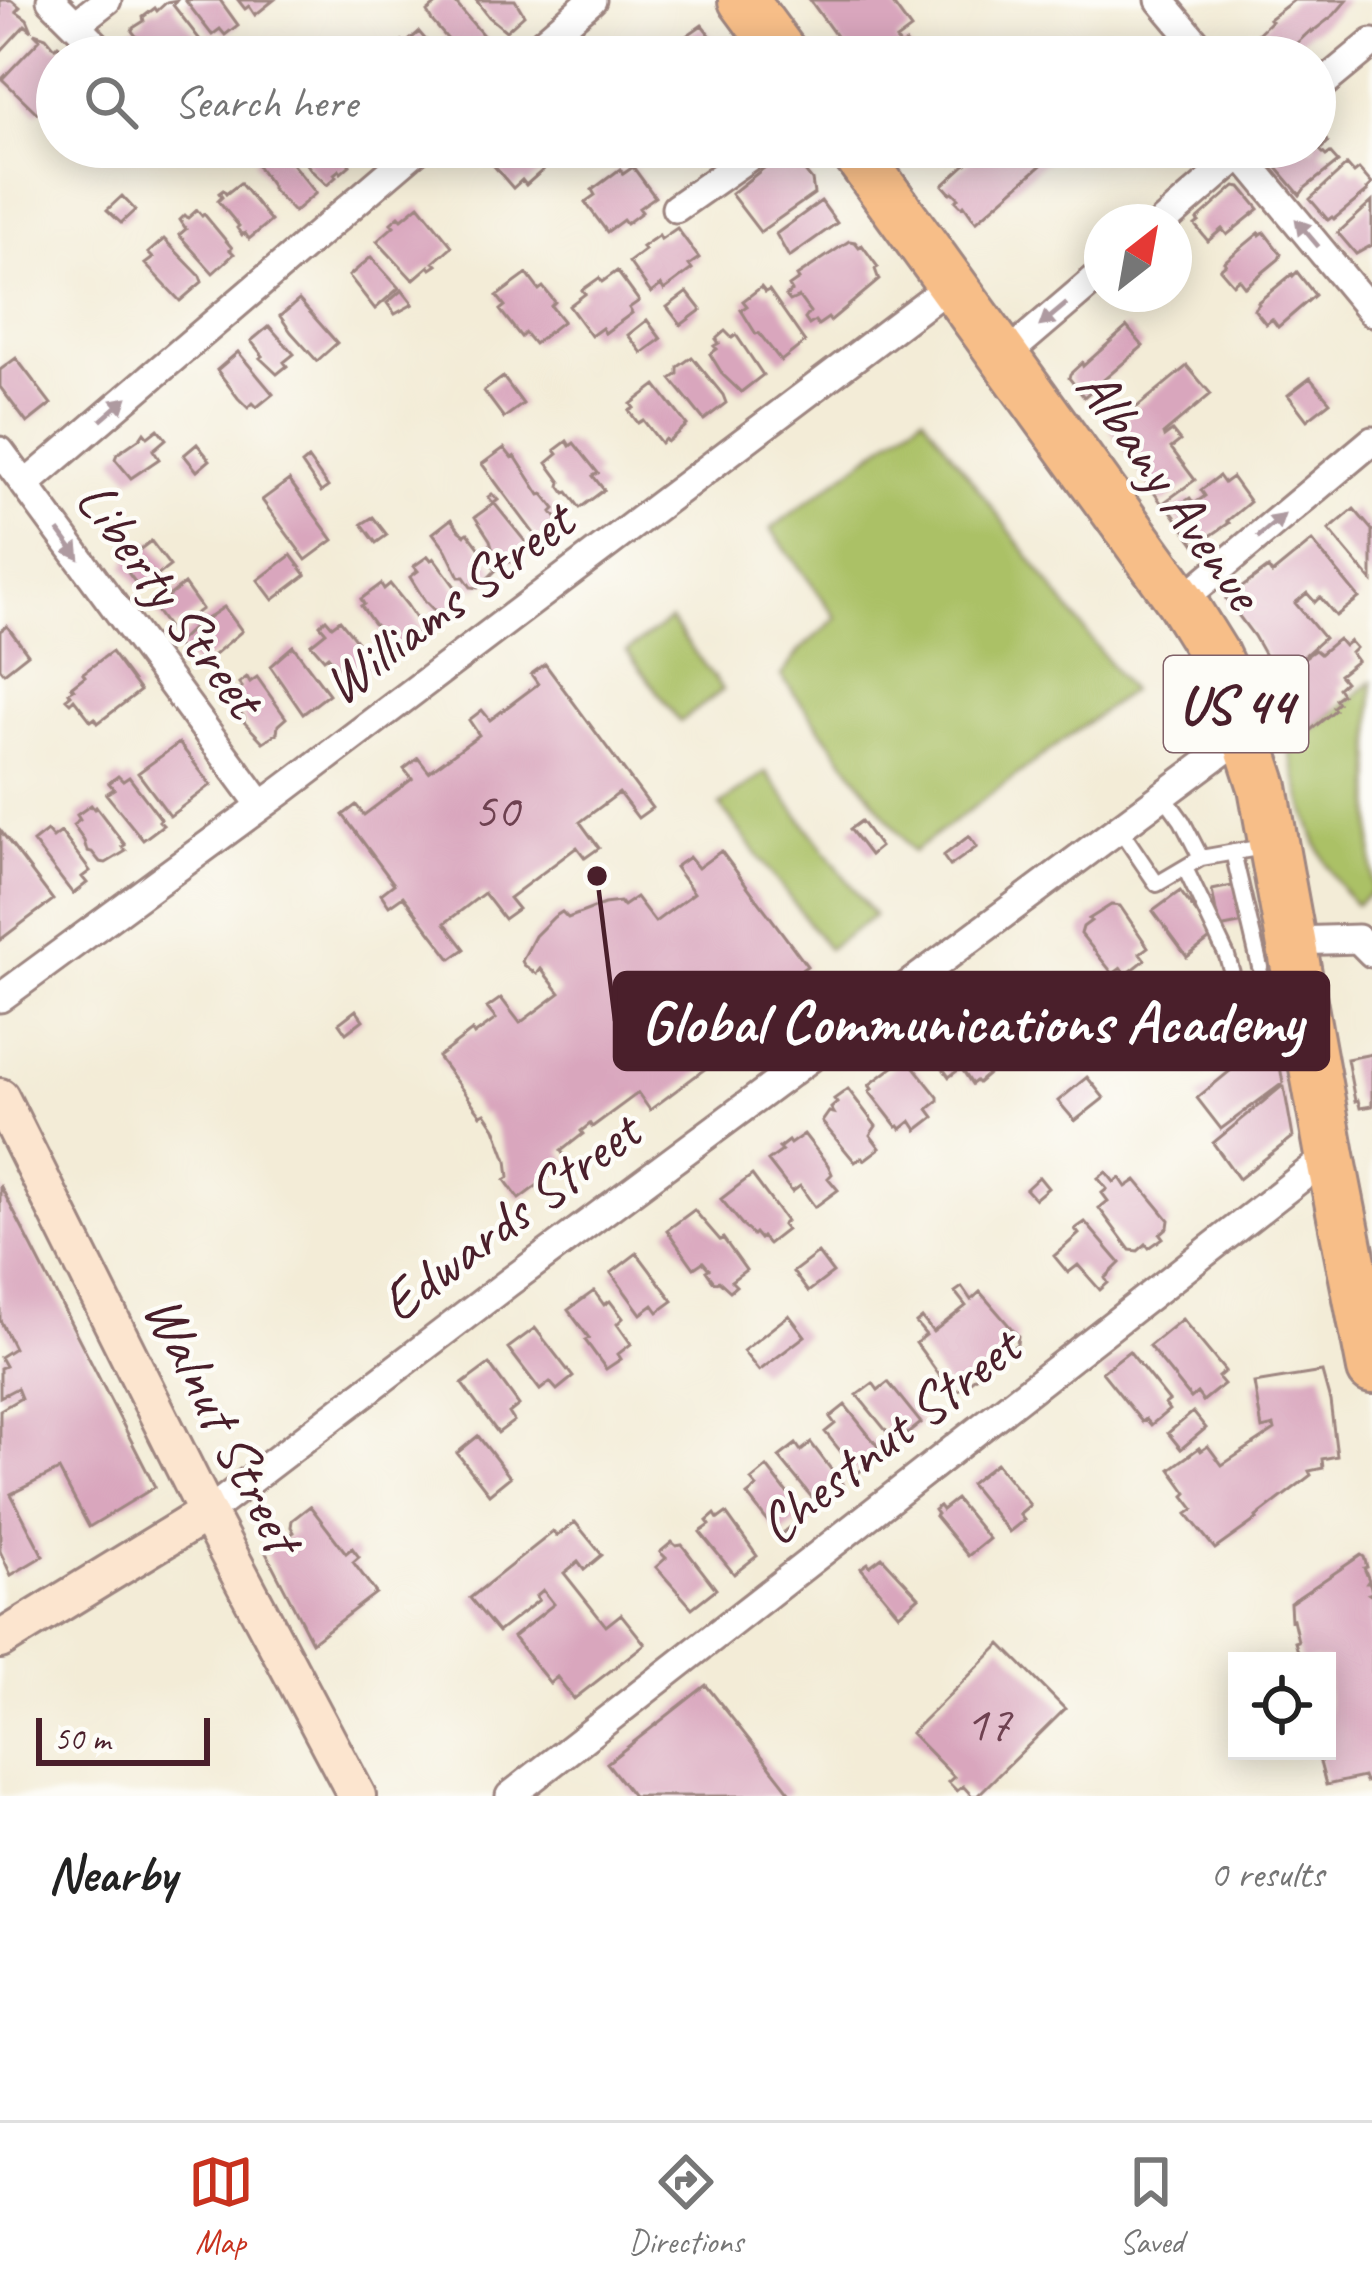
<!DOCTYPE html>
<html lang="en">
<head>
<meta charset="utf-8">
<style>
	:root { --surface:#fff; --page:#f2f2f2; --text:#222; --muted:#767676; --line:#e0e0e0; --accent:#c8321e }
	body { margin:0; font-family:Caveat,sans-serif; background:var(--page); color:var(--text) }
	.controls { position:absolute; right:36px; bottom:36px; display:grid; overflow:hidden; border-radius:0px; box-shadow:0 6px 30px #0003 }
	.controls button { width:108px; height:108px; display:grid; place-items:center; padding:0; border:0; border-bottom:3px solid var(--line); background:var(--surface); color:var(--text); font:60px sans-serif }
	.compass { position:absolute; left:1084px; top:204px; width:108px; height:108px; border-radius:50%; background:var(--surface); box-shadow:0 6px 30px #0003; rotate:31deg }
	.scale { position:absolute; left:36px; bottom:30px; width:174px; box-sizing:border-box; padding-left:12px; border:6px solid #4a1f2b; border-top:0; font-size:33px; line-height:42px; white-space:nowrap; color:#4a1f2b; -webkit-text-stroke:9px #fdfcf7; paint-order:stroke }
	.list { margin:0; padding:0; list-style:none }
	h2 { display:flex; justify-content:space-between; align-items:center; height:156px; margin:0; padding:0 48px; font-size:51px }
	h2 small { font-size:39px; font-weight:400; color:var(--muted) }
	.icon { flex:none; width:66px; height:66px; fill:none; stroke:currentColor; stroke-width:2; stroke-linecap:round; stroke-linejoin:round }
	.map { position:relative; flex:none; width:1372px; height:1796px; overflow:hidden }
	.search { position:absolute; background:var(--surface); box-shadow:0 6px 30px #0003; left:36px; right:36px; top:36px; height:132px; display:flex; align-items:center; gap:30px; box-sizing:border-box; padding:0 42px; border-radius:66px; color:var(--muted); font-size:45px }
	.sheet { height:324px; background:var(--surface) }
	nav { display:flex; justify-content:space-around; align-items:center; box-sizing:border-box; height:168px; border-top:3px solid var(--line); background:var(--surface); font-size:33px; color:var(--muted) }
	nav a { display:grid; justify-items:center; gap:6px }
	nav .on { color:var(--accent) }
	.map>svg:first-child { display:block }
	.green { fill:#abc166; stroke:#7a7048; stroke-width:3 }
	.building { fill:#d9a6bd }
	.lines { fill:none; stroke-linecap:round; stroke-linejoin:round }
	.lane-casing { stroke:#9e8681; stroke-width:20 }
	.street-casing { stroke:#9e8681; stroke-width:33 }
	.secondary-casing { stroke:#9e8681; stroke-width:42 }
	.highway-casing { stroke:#9e8681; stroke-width:54 }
	.lane { stroke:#fff; stroke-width:14 }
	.street { stroke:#fff; stroke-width:27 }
	.secondary { stroke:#fce5cf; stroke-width:36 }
	.highway { stroke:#f7be88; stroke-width:48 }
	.oneway { fill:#ae9aa0 }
	.labels { text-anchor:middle; stroke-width:9; stroke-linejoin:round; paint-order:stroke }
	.number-label { font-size:51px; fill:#6e4150 }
	.shield { fill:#fdfcf7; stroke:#806168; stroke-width:3 }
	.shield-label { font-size:54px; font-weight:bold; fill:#4a1f2b }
	.street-label { font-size:57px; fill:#4a1f2b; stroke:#fdfcf7 }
	.leader { fill:none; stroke:#4a1f2b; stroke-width:4.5 }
	.callout-dot { fill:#4a1f2b; stroke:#fdfcf7; stroke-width:4.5 }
	.callout { fill:#4a1f2b; stroke:#4a1f2b; stroke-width:4.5 }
	.callout-label { font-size:60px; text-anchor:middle; font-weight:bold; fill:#fff }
</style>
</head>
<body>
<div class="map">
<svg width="1372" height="1796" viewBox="0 0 1372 1796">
	<rect width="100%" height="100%" fill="#fdfcf7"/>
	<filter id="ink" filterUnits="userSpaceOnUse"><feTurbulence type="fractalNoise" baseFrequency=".00833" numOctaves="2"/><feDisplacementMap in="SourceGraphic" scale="24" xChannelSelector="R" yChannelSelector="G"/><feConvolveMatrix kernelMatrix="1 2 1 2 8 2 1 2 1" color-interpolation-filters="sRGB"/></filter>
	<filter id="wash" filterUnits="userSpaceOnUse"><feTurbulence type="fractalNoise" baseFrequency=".004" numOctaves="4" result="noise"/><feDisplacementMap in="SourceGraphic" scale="48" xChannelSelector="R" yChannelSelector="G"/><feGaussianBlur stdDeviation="2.7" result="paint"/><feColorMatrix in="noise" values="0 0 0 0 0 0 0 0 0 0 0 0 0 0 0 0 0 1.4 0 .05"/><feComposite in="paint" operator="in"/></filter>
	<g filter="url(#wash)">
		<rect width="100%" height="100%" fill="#f3ecd7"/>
		<path class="green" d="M923,415L1130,691L913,852L781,676L800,650L837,618L771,529Z
			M670,620L723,690L680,722L627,651Z
			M1372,682V892L1356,905C1314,862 1304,806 1289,749Z
			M766,772L874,916L828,949L720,805Z"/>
		<g id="blocks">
			<path class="building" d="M0,0H12L20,7L16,11L27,19L32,31L25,25L0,52Z
				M177,0L173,5L208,50L200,57H152L132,31L133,28L144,21L143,17L155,8L157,11L167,2Z
				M185,0H220L238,25L225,35L220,29L212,35Z
				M238,0H274L255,15L249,6L245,9Z
				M441,0H453L487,40L489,45L477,57H463L432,21L427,12Z
				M476,0H515L524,15L506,31L489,17Z
				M810,0H890L911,29L896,40L901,46L906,43L912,52L905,57H851Z
				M1294,0H1347L1334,15L1312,32L1311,30L1282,57H1251L1243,48L1271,21L1269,19Z
				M702,25L721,49L713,55L715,57H656Z
				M419,32L436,52L443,46L453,57H397L391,50L402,41L404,45Z
				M34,33L46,37L55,48L58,45L72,57H57V93L37,113L2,79L40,39Z
				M1315,135L1318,139L1323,136L1328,142L1320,150L1326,156L1330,153L1338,162L1305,188L1300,195L1272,162L1289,147H1315Z
				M294,147H335L350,165L341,173L339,170L334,174L336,177L327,185L312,171Z
				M487,147H553L556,150L547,159L551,163L526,185L522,180L513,188L482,152Z
				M985,147H1062L976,222L964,205L962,207L956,201L959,198L953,192L950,193L943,185Z
				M280,149L316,193L294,212L272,189V186L254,161L265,152L270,157Z
				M783,153H790L812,180L814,194L760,232L731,194Z
				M1347,165L1354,173L1359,169L1372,184L1367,189L1368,191L1334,219L1332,217L1328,220L1310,199Z
				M633,167L655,197L639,208L642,212L626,224L623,220L607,232L585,202L595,195L592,190L620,169L623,174Z
				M240,183L271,221L249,239L245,233L242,235L237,228L239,226L218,201L222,197L219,193L223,190L226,194Z
				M1235,186L1241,187L1259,209L1227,235L1222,229L1208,241L1195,225L1199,222L1197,220Z
				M122,196L135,210L121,223L107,210Z
				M821,201L837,223L789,257L776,234Z
				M1372,202V245L1356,254L1338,233Z
				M419,205L452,246L434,262L437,265L431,269L429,266L413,280L377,241L394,226L391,223L399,216L402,219Z
				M197,210L202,216L204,214L232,248L230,250L234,254L213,273L179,235L186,229L180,220L185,215L188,218Z
				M677,228L699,258L689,265L692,269L664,290L661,285L651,293L629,262L645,250L642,247L659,235L661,239Z
				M1264,232L1281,254L1279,259L1245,287L1239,279L1233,284L1220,269L1226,264L1224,262L1259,233L1260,235Z
				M164,239L200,276L202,282L180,301L145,264L153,258L148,253Z
				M849,241L855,242L859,247L862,245L878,267L875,269L879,280L830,321L828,318L818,325L815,321L809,325L805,319L810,312L799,297L790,301L786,296L792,291L789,286L799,279L797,276Z
				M371,257L399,288L375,309L349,276Z
				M617,271L639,301L629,308L632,313L605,333L602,328L591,336L569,306L585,294L582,290L599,278L602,282Z
				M1297,272L1315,295L1278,327L1272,319L1266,324L1254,309L1259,304L1258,302L1292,274L1293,276Z
				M527,274L539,290L543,287L555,302L551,306L563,321L534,344L525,333L521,337L500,310L505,306L497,296Z
				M761,287L765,292L769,290L805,342L781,361L759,333L756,334L741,310L747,306L743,301Z
				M402,290L413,304L395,314L387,303Z
				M687,292L701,310L681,325L667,307Z
				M299,300L337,343L317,361L291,332L280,316Z
				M647,320L661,339L642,353L628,335Z
				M269,326L294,354L284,362L287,366L277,374L260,358L263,356L251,341Z
				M1127,327L1143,346L1084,397L1069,378L1070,374L1082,363L1083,366Z
				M725,331L732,338L736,335L763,375L741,392L723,375L710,354L717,349L714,346L719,343L716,339Z
				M238,352L273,394L257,407L253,403L248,408L238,398L217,370Z
				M692,357L723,395L726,403L704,420L671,379L678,374V367Z
				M16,358L51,404L27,423L0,387V370Z
				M1187,366L1211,394L1163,434L1164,437L1172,431L1180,441L1171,448L1195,480L1162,504L1110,429Z
				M503,377L523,404L504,418L484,391Z
				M1310,378L1330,402L1307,420L1288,395Z
				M656,385L687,425L667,442L665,439L661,443L643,420L638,423L629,411L634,408L631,404Z
				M158,429L166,439L153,450L159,459L131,478L115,459L117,454L140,438L144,432L148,437Z
				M567,441L570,446L574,443L598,473L593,476L604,490L580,508L568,492L565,493L560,486L561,482L547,463L558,454L555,450Z
				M197,444L210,460L197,471L184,455Z
				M504,448L512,458L515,456L540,495L543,494L555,509L552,512L560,523L538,539L482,464Z
				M308,459L328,487L321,492L302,464Z
				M1219,476L1224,483L1232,477L1250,502L1227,521L1229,523L1196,546L1171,511L1190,498L1194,504L1205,496L1201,490Z
				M289,480L333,540L306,560L262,500Z
				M492,494L498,500L494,503L528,545L510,562L498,550H493L490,540L475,517L493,504L488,497Z
				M1354,509L1372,530V581L1329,530Z
				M373,517L387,535L376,543L362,524Z
				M451,519L460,531L465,535L468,533L496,570L478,588L471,587L464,577H459L446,550L433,533Z
				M151,541L170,566L145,585L143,582L138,586L123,566L128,562L126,560Z
				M1312,541L1359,598L1336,616L1320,597L1315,602L1307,593L1295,603L1324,638L1295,664L1315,650L1320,654L1338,639L1344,646L1350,641L1356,648L1351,653L1357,661L1339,675L1345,682L1338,688L1342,694L1335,699L1338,703L1333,707L1335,710L1295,743L1288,734L1277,677L1254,636L1226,599L1268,568L1272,574Z
				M291,555L306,575L273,600L258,580Z
				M428,556L431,560L434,558L462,596L444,614L437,613L425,601L410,577L418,571L414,566Z
				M184,584L202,609L177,627L175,625L169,629L154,608Z
				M381,584L384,589L390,584L407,605L421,626L420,631L411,638L413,640L395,653L361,606L364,604L361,599Z
				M224,607L242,631L214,655L193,666L176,644L193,628Z
				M326,619L332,626L340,620L364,650L359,654L368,665L352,677L347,678L328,656L324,659L311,644L326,632L320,625Z
				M7,626L28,654L4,673L0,668V631Z
				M293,646L329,694L303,714L270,666Z
				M111,652L140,691L98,723L95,718L91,721L74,699L70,703L66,699L71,695L69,692L74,689L71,687L85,676L83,673Z
				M545,664L652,808L638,818L619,793L580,822L599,848L585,858L577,847L509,898L518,909L504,919L484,893L445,923L465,949L451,959L403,896L389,906L381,894L394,884L343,815L356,805L364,815L412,779L404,769L418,758L429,772L479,735L469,720L482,710L490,720L538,684L531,674Z
				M247,677L250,682L257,677L286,718L278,725L277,733L263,742L244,722V717L229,697L242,687L239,683Z
				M179,743L211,785L170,816L138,773Z
				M118,776L123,781L129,777L161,819L159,821L163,825L143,840L106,794L114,789L109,783Z
				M91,805L94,809L96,807L125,845L122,847L126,851L106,863L100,862L92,852L87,851L84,841L73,825L80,820L77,815Z
				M861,821L880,847L870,855L850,829Z
				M0,830L53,900L0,940Z
				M47,831L53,838L61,832L90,871L82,877L87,883L73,894L33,842Z
				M969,836L977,847L950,866L943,856Z
				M721,851L807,966L783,984L780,981L772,988L775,992L729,1026L741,1042L650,1110L638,1093L592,1127L590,1124L581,1131L583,1134L561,1151L569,1162L519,1199L505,1180L509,1177L507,1160L495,1128L485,1113L481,1115L438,1057L472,1031L474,1035L496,1019L487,1008L501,998L520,1023L560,993L541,969L537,974L524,965L522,961L535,936L554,917L562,912L568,918L604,904L620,902L623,906L636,897L655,922L694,893L675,867L689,857L698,868Z
				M1237,885L1244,923L1219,928L1212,890Z
				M1180,891L1214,936L1187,957L1153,911Z
				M1111,905L1120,906L1148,947L1140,953L1145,960L1126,975L1121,968L1113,974L1081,934L1083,927L1091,921L1089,919Z
				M356,1010L363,1020L346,1033L339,1023Z
				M952,1025L963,1039L967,1036L978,1051L985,1045L1000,1064L978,1083L976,1081L972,1084L961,1068L949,1077L926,1045Z
				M1270,1038H1275L1283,1083L1221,1129L1197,1098Z
				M1372,1054V1106L1360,1108L1358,1100L1355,1101L1347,1059Z
				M906,1057L938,1097V1101L928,1109L934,1117L917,1130L911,1121L901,1129L899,1126L897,1127L869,1091L872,1089L869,1085Z
				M1087,1077L1104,1098L1075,1121L1058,1101Z
				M1281,1087H1284L1293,1137L1239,1179L1213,1143Z
				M848,1089L876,1126L870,1135L880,1148L864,1160L862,1157L855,1162L822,1122L829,1112L834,1113L831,1108L837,1103L834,1099Z
				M804,1134L828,1165L832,1174L828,1178L838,1190L815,1207L800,1186L792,1192L768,1161L782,1151L779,1148L788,1141L790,1144Z
				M1106,1172L1114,1182L1120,1178L1126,1187L1136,1180L1169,1220L1168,1227L1160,1234L1163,1238L1149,1248L1146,1244L1138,1251L1130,1250L1099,1208L1108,1201L1102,1193L1107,1189L1098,1178Z
				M752,1175L786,1221L782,1225L786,1230L768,1244L762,1237L760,1239L755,1233L753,1235L744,1227L721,1199Z
				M1039,1177L1048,1188L1035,1199L1026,1189Z
				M0,1185L155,1487L89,1527L59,1470L11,1494L43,1556L11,1575L0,1551V1410L21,1398L17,1388L0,1397V1368L5,1366L0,1357L14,1348L0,1320Z
				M694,1210L720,1240L723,1238L746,1270L731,1281L736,1286L730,1291L719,1281L714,1282L706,1271L709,1269L703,1262L694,1268L667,1230Z
				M1085,1222L1120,1263L1105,1278L1108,1283L1100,1290L1078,1265L1068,1273L1054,1256L1079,1234L1075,1229Z
				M637,1253L673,1301L658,1312L653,1305L641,1314L611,1273Z
				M818,1253L833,1273L808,1292L793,1272Z
				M962,1287L971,1300L980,1292L1018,1336L1017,1344L958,1391L950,1390L916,1343L926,1335L916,1323L922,1318L933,1332L966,1306L955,1292Z
				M594,1291L604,1305L610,1301L623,1318L617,1324L631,1344L618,1354L621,1359L606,1369L585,1340L589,1338L568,1310Z
				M789,1315L805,1336L759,1371L743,1351Z
				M1182,1319L1225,1371L1218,1377L1224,1384L1203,1401L1197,1393L1191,1398L1149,1346Z
				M535,1328L573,1377L557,1390L550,1382L540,1390L508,1348Z
				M1129,1351L1169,1401L1165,1404L1169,1410L1151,1425L1146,1419L1142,1422L1102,1372Z
				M489,1364L519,1405L509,1413L514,1421L498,1433L462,1384Z
				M1322,1372L1330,1401L1337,1456L1322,1459L1323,1468L1309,1471L1311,1475L1256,1517L1257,1519L1215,1549L1187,1514L1194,1509L1184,1496L1187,1493L1170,1469L1199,1448L1201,1451L1208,1446L1222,1465L1275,1430L1274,1426L1262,1429L1254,1383Z
				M888,1382L921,1423L896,1443L857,1395L873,1383L878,1390Z
				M845,1405L883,1453L858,1473L825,1432L835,1424L830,1417Z
				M1193,1412L1206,1428L1181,1449L1168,1433Z
				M478,1436L510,1477L489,1494L457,1453Z
				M811,1443L843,1485L818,1505L779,1457L796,1444L801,1451Z
				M996,1463L1030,1505L1019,1514L1024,1520L1009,1532L970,1484Z
				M767,1467L805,1516L779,1536L747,1495L757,1487L751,1480Z
				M956,1499L989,1539L968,1556L935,1516L937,1514L934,1510L939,1506L942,1510Z
				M310,1506L346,1553L352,1548L359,1557L353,1562L376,1593L312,1642L266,1553L294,1532L291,1527L292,1520Z
				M726,1513L757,1556L734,1574L700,1532L710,1525L707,1521L715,1514L718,1519Z
				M575,1522L602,1555L584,1570L578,1562L564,1573L606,1626L621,1614L645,1644L574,1699L557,1677L550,1683L513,1637L554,1604L543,1590L536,1596L539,1600L498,1632L470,1598L553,1532L557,1536Z
				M672,1542L676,1546L682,1545L716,1589L692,1608L656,1567L666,1558L660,1552Z
				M1361,1555L1364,1557L1367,1567L1364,1568L1369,1580L1367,1583H1370L1372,1593L1369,1594L1372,1596V1781L1365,1782L1363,1777L1326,1785L1317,1751H1327V1661H1301L1295,1642L1298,1641L1293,1619L1291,1620L1290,1603Z
				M882,1557L919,1597L899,1614L861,1568L868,1563L870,1566Z
				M1001,1644L1065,1709L977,1796H972L963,1786L957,1791L948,1782L954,1777L911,1733Z
				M706,1685L790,1792L785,1796H633L607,1763Z"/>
		</g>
	</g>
	<g filter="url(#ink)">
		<use href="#blocks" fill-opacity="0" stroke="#9e8681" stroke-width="3"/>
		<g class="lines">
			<defs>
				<path id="lane" d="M1164,796L1182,821L1201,858
					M1119,828L1157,884L1201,858L1269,846
					M1233,852L1260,967
					M1185,868L1227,956L1250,1034"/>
				<path id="street" d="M51,0L95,44
					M1160,0L1208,57
					M76,24L107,0
					M526,57L592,0
					M1315,90L1372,43
					M1241,154L1372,312
					M676,208L763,147
					M1163,222L1249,147
					M1005,356L1102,273
					M0,451L261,805
					M25,485L420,147
					M1181,601L1372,441
					M1293,941L1358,939L1372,953
					M0,998L283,790L953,283
					M207,1513L508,1283L1247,733
					M510,1796L1330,1155"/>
				<path id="secondary" d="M0,1097L207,1513L357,1796
					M0,1640L207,1513"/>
				<path id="highway" d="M743,0L785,57
					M852,147L1181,601L1214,654L1232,692L1263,787L1330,1155L1372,1369"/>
			</defs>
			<use href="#lane" class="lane-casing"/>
			<use href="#street" class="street-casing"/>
			<use href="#secondary" class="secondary-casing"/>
			<use href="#highway" class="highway-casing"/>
			<use href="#lane" class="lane"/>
			<use href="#street" class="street"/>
			<use href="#secondary" class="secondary"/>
			<use href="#highway" class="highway"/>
		</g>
		<defs><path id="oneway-solid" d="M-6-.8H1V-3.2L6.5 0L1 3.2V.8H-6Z" transform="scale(3)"/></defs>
		<g class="oneway">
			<use href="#oneway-solid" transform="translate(1307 233) rotate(-130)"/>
			<use href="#oneway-solid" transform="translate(1053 315) rotate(140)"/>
			<use href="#oneway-solid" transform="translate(114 409) rotate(-41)"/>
			<use href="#oneway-solid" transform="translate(1271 526) rotate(-40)"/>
			<use href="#oneway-solid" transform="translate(69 545) rotate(54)"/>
		</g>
	</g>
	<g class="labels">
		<g class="number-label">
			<text x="496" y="827">50</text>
			<text x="988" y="1740">17</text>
		</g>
		<rect class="shield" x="1164" y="656" width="144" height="96" rx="9"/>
		<g class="shield-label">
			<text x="1236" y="723">US 44</text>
		</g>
		<g class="street-label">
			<text transform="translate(1171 488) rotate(55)" y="20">Albany Avenue</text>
			<text transform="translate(171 598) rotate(54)" y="20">Liberty Street</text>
			<text transform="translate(447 602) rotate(-37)" y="20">Williams Street</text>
			<text transform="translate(509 1216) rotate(-37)" y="20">Edwards Street</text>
			<text transform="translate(224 1423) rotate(63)" y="20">Walnut Street</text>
			<text transform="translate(888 1435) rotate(-38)" y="20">Chestnut Street</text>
		</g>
	</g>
	<path class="leader" d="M597 876L615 1021"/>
	<circle class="callout-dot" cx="597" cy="876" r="12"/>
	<rect class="callout" x="615" y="973" width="713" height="96" rx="12"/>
	<g class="callout-label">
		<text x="972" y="1042">Global Communications Academy</text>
	</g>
</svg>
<div class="controls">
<button><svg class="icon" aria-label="locate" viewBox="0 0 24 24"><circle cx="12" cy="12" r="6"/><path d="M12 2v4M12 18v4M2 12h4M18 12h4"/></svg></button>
</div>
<svg class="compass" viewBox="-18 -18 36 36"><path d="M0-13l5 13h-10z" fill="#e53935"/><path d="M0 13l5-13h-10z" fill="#767676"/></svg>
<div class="scale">50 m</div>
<div class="search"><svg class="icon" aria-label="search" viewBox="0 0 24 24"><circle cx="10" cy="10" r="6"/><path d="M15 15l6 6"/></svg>Search here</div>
</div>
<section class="sheet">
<h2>Nearby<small>0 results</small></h2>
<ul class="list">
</ul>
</section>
<nav>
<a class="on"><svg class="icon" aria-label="map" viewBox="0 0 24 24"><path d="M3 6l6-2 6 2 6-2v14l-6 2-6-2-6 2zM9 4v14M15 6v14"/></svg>Map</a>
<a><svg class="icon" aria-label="directions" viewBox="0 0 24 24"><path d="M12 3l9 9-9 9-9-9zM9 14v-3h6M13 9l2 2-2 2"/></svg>Directions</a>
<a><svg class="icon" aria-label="saved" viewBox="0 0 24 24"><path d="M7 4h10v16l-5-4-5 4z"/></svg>Saved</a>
</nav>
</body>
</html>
